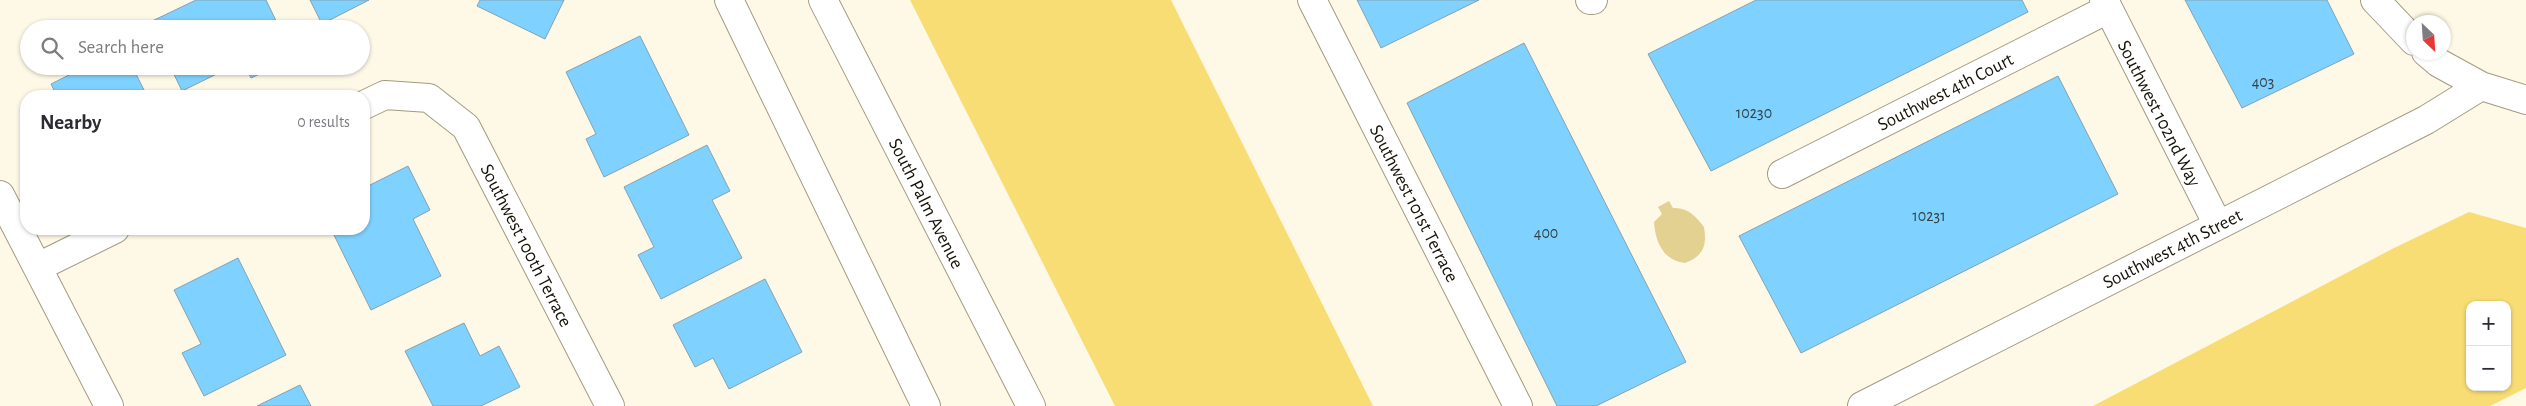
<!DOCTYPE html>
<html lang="en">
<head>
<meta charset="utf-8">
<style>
	:root { --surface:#fff; --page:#f2f2f3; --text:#2b2b33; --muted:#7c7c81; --line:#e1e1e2 }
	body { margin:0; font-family:"Alegreya Sans",sans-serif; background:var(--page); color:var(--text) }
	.controls { position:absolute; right:15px; bottom:15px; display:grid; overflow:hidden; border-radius:10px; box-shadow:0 1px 4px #0004 }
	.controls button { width:45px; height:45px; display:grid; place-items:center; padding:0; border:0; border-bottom:1px solid var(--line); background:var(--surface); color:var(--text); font:25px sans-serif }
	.compass { position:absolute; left:2406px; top:15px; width:45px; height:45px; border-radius:50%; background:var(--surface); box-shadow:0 1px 4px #0004; rotate:155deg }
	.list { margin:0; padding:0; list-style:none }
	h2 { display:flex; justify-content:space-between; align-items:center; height:65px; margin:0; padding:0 20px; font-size:21px }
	h2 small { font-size:16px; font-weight:400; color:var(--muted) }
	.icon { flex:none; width:28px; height:28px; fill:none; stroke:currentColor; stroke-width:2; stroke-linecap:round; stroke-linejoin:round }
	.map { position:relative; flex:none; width:2526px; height:406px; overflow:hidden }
	.search { position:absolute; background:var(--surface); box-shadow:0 1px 4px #0004; left:20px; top:20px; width:350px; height:55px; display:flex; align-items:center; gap:12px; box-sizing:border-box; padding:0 18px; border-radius:28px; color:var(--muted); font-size:19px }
	.panel { position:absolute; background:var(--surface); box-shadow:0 1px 4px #0004; left:20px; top:90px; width:350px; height:145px; border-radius:20px }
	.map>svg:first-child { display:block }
	.green { fill:#e3d191 }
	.water { fill:#f8dc74; fill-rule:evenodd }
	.building { fill:#7fd2ff; stroke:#83a1b2 }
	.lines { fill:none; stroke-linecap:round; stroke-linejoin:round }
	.minor-casing { stroke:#a29b7e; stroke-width:30 }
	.secondary-casing { stroke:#a29b7e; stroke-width:30 }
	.minor { stroke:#fff; stroke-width:28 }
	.secondary { stroke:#fff; stroke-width:28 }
	.labels { text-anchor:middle; stroke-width:5; stroke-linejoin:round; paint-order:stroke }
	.number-label { font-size:16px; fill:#304246 }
	.street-label { font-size:19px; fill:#151208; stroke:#fff }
</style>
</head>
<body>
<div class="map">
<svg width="2526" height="406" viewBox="0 0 2526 406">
	<rect width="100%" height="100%" fill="#fef9e7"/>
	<path class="green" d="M1669,201L1673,208C1687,207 1696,216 1704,227C1707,245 1704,256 1685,263C1664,261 1655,242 1654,222L1662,214L1658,207Z"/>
	<path class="water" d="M910,0H1171L1373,406H1115Z
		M2469,212L2526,228V388L2490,406H2093L2394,248ZM2470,305H2507V387H2470Z"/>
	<path class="building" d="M196,0H266L280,29H151L148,23Z
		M310,0H369L322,24Z
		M480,0H564L545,39L477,6Z
		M1357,0H1479L1381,48Z
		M1756,0H2022L2028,12L1711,171L1648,54Z
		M2185,0H2327L2354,54L2242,108Z
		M640,36L689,135L604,177L586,139L596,134L566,72Z
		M1524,43L1686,362L1596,406H1557L1407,103Z
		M87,66H132L147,96H57L51,84Z
		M170,66H233L182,91Z
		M245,66H277L251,78Z
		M2058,76L2118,194L1801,353L1739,236Z
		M707,145L730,191L712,200L742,258L661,299L638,255L654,247L624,187Z
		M408,166L430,210L413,219L441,276L371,310L331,229H364V188Z
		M238,258L286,355L204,396L182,353L201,344L174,290Z
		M765,279L802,352L729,389L713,358L695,367L673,325Z
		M464,323L480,356L499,346L520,387L481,406H433L405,351Z
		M300,385L311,406H257Z"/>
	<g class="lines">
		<defs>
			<path id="minor" d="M1312,0L1518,406
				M1590,0H1593
				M2104,0L2218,225
				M2375,0L2414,41
				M2426,52L2439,63L2481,86L2526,100
				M364,105L385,95L429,98L466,127L610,406
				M1782,174L2108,9
				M0,195L109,406
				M38,267L115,229
				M1862,406L2426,120L2481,86"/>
			<path id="secondary" d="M729,0L926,406
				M823,0L1031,406"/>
		</defs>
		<use href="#minor" class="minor-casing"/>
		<use href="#secondary" class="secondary-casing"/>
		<use href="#minor" class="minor"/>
		<use href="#secondary" class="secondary"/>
	</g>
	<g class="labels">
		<g class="number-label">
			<text x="2263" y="87">403</text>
			<text x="1754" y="118">10230</text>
			<text x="1929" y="221">10231</text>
			<text x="1546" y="238">400</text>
		</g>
		<g class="street-label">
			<text transform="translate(1945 91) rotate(-27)" y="7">Southwest 4th Court</text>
			<text transform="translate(2160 113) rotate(63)" y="7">Southwest 102nd Way</text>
			<text transform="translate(927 203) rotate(63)" y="7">South Palm Avenue</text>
			<text transform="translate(1415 203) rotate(63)" y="7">Southwest 101st Terrace</text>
			<text transform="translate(527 245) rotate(63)" y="7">Southwest 100th Terrace</text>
			<text transform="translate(2172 248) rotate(-27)" y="7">Southwest 4th Street</text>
		</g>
	</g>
</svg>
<div class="controls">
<button>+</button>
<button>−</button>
</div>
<svg class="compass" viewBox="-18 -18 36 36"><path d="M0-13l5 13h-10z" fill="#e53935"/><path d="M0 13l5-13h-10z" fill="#7c7c81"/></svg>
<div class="search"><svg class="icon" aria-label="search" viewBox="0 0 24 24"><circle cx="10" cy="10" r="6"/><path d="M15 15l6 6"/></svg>Search here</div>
<section class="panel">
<h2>Nearby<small>0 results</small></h2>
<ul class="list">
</ul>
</section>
</div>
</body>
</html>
